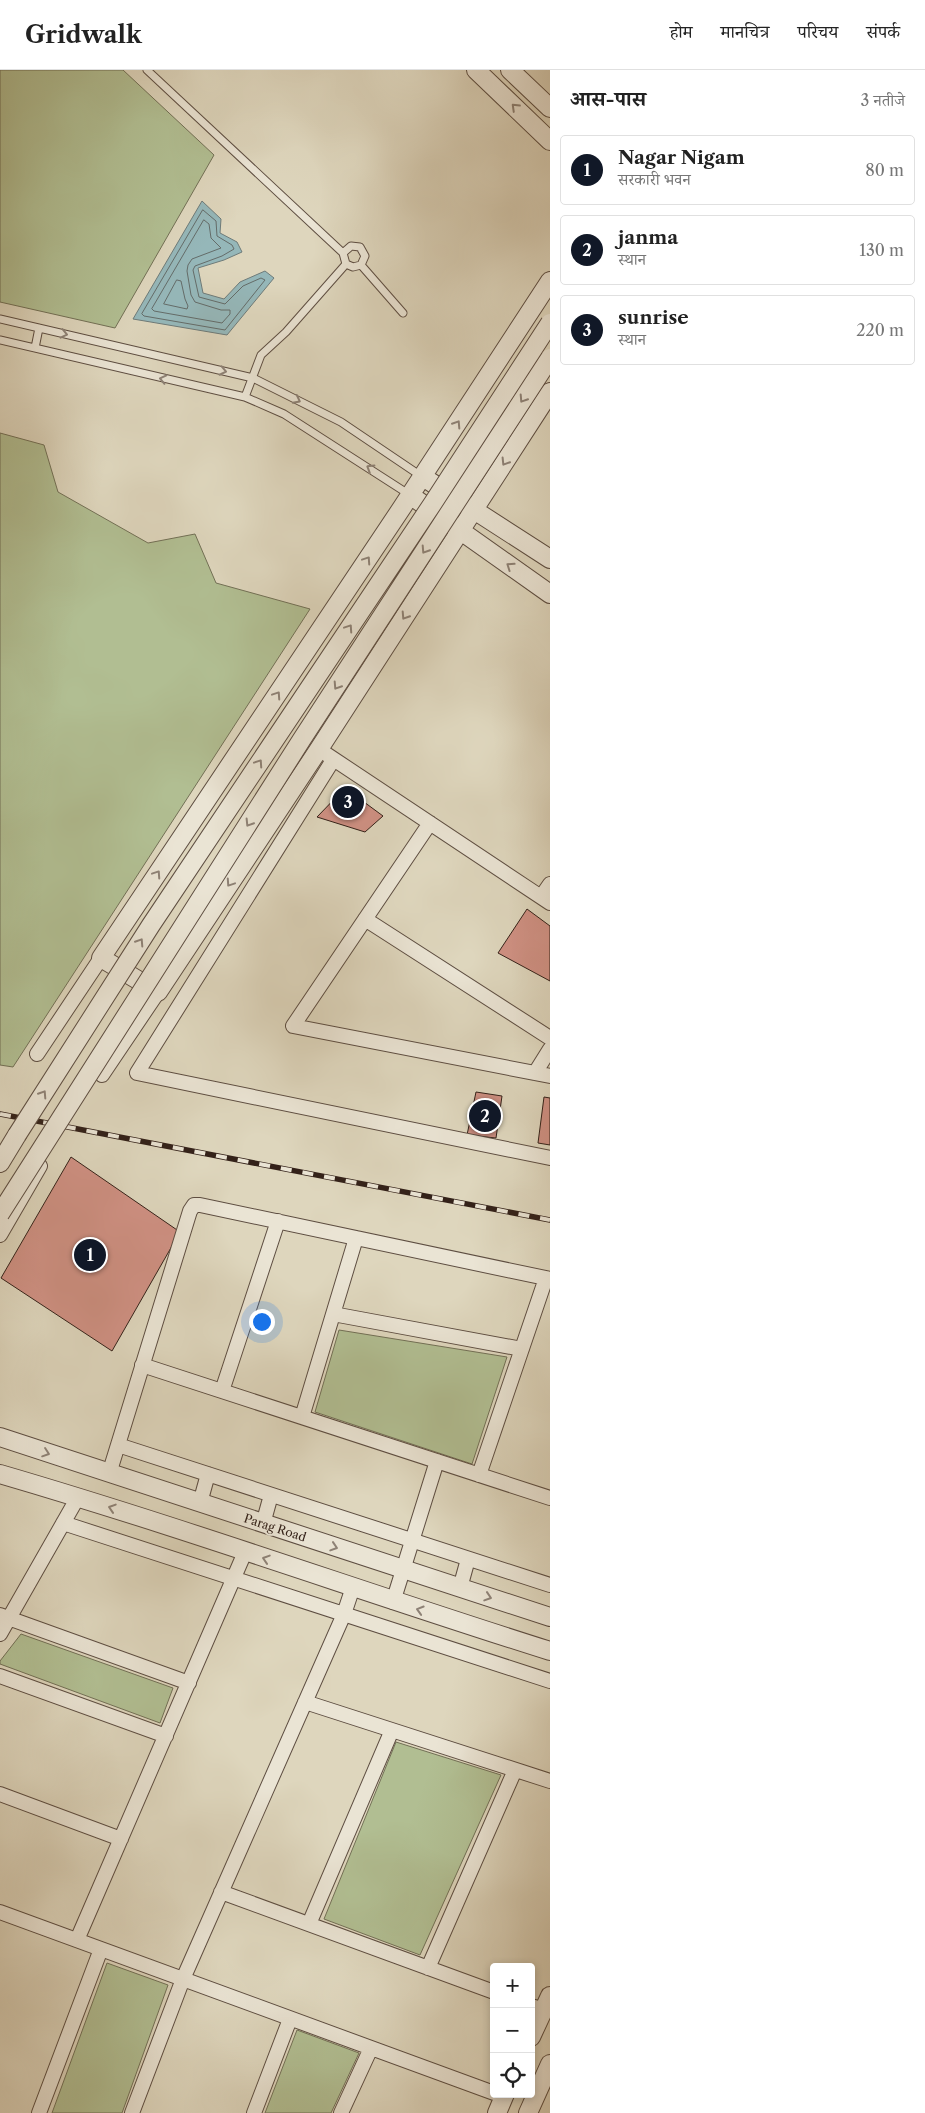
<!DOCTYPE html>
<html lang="hi">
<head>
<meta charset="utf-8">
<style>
	:root { --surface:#fff; --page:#f2f2f2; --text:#222; --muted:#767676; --line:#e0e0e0; --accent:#111827 }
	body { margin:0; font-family:"Libre Caslon Text","Noto Serif Devanagari",serif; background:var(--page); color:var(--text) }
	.controls { position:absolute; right:15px; bottom:15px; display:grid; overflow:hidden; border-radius:5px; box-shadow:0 2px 8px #0003 }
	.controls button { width:45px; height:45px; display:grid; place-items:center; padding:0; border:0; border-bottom:1px solid var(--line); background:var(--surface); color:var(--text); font:25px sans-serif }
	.you { position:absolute; left:261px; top:1251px; width:18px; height:18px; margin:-12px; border:4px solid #fff; border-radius:50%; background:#1a73e8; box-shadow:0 0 0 8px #1a73e833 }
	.badge { display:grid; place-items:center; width:32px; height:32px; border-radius:50%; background:var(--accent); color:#fff; font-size:16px; font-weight:700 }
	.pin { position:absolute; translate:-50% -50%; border:2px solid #fff; box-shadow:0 1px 5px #0006 }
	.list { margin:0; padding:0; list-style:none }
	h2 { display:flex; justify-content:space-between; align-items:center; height:65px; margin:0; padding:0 20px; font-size:21px }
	h2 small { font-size:16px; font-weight:400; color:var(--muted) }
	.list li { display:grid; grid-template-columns:32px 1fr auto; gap:15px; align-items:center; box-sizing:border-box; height:70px; margin:0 10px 10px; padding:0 10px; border:1px solid var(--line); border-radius:5px }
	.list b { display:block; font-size:19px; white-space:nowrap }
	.list p { margin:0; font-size:16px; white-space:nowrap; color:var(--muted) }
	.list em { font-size:16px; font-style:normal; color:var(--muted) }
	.icon { flex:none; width:28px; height:28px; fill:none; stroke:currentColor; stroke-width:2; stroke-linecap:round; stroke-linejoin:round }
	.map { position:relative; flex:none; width:550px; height:2043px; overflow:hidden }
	header { display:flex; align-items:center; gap:30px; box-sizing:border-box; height:70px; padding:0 25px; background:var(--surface); border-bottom:1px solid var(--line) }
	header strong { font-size:24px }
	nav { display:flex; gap:28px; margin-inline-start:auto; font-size:18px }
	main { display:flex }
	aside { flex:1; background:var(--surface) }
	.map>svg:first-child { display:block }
	.green { fill:#b1be92; stroke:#727056 }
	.water { fill:#95b7b9; stroke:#6e7b79 }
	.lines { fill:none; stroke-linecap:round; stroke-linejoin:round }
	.shore { stroke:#646c69; stroke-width:1 }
	.building { fill:#d09184; stroke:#332119 }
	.service-casing { stroke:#5e4e42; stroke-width:9 }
	.minor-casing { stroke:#5e4e42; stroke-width:16 }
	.tertiary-casing { stroke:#5e4e42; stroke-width:20 }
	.service { stroke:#eae4d4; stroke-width:7 }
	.minor { stroke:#eae4d4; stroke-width:14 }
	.tertiary { stroke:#eae4d4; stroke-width:18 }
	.rail-casing { stroke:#332119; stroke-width:5.5 }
	.rail { stroke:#eae4d4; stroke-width:4; stroke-dasharray:11; stroke-linecap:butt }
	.tertiary-bridge-casing { stroke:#5e4e42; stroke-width:20; stroke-linecap:butt }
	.tertiary-bridge { stroke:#eae4d4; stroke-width:18 }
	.oneway { stroke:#8e8276 }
	.labels { text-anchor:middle; stroke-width:4; stroke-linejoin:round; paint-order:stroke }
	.street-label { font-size:12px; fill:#332119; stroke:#eae4d4 }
</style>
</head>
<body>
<header>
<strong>Gridwalk</strong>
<nav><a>होम</a><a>मानचित्र</a><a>परिचय</a><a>संपर्क</a></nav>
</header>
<main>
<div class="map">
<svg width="550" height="2043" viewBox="0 0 550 2043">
	<rect width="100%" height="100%" fill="#ded6bd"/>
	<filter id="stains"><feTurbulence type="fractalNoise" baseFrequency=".004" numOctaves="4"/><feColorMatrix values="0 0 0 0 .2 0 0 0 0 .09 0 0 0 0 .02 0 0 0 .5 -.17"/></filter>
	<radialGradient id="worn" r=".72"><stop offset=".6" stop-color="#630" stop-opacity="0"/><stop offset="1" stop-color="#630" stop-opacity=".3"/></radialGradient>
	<path class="green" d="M0,0H123L214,85L115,258L0,232Z
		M0,363L44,375L58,422L148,473L195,464L216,513L310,539L13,997L0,995Z
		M339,1260L507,1287L472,1394L315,1342Z
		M21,1564L173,1618L160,1653L0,1594V1591Z
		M396,1672L501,1705L420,1885L324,1849Z
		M107,1893L168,1915L122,2043H52Z
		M297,1960L359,1983L331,2043H265Z"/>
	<path class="water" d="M202,131L221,149L220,163L237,172L242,182L224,190L198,198L203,223L224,229L240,212L265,201L274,208L227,265L133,249Z"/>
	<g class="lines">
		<path class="shore" d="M203,140L216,151L217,166L232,175L234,179L222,186L195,196L193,200L199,227L225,234L243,216L261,208L265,210L225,260L144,246L142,244Z
			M204,150L209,154L211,168L221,178L192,189L188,195L187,201L191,225L195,232L221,240H230V244L222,253L154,241L152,239Z
			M177,210L181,211L185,229L188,236L187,239L164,234Z"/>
	</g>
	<path class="building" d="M345,718L383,746L365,762L317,747Z
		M527,839L550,856V911L498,883Z
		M476,1022L502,1026L496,1068L467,1065Z
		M544,1027L550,1028V1075L538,1073Z
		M71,1087L180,1162L112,1281L1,1208Z"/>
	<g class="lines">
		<defs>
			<path id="service" d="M147,0L343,183
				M351,176L360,177L365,186L361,195L353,197L346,194L343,183Z
				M361,195L403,243
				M0,249L253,308L341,352L421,406
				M0,270L245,327L284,344L410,425
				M35,278L39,258
				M245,327L261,285L286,262L346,194"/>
			<path id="minor" d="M326,684L550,833
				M333,690L137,1003L550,1088
				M430,753L293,956L550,1006
				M541,827L550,814
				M365,849L550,968
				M37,984L101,888
				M535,1003L550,979
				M102,1005L158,922
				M0,1165L40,1096
				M333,1244L522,1279
				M142,1295L550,1428
				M222,1321L278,1151
				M302,1347L356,1168
				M118,1375L550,1515
				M109,1404L190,1141L194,1135H200L550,1209
				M479,1405L546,1208
				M200,1433L208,1404
				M63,1453L550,1611
				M263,1454L271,1425
				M460,1518L468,1489
				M393,1532L437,1391
				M0,1545L189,1613
				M0,1564L78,1427
				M0,1606L166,1666
				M305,1632L550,1711
				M0,1724L121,1769
				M221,1822L494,1922
				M0,1842L494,2023
				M309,1854L392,1660
				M77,1870L245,1482
				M428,1898L515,1700
				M531,1936L544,1940
				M39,2043L101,1879
				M132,2043L183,1909L344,1544L353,1517
				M254,2043L290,1949
				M341,2043L371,1978"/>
			<path id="tertiary" d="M476,0L550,71
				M510,0L550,38
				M550,211L403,436L101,888L158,922L319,679L550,322
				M423,407L550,489
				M410,425L550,524
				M0,1093L17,1065
				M0,1367L550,1547
				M0,1404C185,1458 366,1523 550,1581
				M531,1967L550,1926
				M497,2043L505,2024
				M528,2043L550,1994"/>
		</defs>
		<use href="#service" class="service-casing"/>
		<use href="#minor" class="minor-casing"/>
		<use href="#tertiary" class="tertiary-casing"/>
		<use href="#service" class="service"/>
		<use href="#minor" class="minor"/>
		<use href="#tertiary" class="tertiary"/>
		<defs>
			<path id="rail" d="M0,1044L550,1150"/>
		</defs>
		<use href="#rail" class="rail-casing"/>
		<use href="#rail" class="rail"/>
		<defs>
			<path id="tertiary-bridge" d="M17,1065L151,855L433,433L550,253
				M0,1144L302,669L550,288"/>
		</defs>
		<use href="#tertiary-bridge" class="tertiary-bridge-casing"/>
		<use href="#tertiary-bridge" class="tertiary-bridge"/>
	</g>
	<defs><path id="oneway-chevron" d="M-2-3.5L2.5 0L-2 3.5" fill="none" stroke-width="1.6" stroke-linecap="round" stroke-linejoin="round" transform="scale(1.25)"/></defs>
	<g class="oneway">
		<use href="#oneway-chevron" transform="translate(515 37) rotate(-136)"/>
		<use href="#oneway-chevron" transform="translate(64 264) rotate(13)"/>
		<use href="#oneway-chevron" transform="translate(223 301) rotate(12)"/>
		<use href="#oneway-chevron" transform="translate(163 309) rotate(-167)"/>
		<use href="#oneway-chevron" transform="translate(523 329) rotate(123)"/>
		<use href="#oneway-chevron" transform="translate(297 330) rotate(27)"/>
		<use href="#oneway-chevron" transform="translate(457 354) rotate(-57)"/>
		<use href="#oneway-chevron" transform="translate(505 392) rotate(122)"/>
		<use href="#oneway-chevron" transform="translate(370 398) rotate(-148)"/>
		<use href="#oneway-chevron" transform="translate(425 480) rotate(123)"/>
		<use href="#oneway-chevron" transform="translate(367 490) rotate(-56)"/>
		<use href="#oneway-chevron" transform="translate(510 496) rotate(-145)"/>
		<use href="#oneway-chevron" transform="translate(405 546) rotate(123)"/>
		<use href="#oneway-chevron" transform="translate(349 558) rotate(-56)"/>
		<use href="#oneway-chevron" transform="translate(337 616) rotate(123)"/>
		<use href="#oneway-chevron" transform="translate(277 625) rotate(-56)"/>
		<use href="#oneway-chevron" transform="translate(259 693) rotate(-56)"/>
		<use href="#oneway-chevron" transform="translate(249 753) rotate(122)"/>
		<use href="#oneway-chevron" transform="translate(157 804) rotate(-56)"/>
		<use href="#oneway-chevron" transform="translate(230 813) rotate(124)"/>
		<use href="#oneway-chevron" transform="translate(140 872) rotate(-57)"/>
		<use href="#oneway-chevron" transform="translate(43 1024) rotate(-57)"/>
		<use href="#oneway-chevron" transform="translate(46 1383) rotate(19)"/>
		<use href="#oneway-chevron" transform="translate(112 1438) rotate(-162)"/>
		<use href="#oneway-chevron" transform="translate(334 1477) rotate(18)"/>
		<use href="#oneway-chevron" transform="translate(266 1489) rotate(-162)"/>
		<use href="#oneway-chevron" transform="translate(488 1527) rotate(18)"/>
		<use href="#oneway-chevron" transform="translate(420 1540) rotate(-163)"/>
	</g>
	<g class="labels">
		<g class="street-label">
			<text transform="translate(275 1458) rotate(18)" y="4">Parag Road</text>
		</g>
	</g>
	<rect width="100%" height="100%" filter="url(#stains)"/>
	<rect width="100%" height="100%" fill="url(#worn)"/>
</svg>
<div class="controls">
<button>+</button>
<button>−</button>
<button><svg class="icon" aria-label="locate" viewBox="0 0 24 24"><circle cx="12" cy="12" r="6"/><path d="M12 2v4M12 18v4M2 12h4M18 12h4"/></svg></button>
</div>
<div class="you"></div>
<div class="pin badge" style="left:90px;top:1185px">1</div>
<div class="pin badge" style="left:485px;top:1046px">2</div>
<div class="pin badge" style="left:348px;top:732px">3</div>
</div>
<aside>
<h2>आस-पास<small>3 नतीजे</small></h2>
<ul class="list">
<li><span class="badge">1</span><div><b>Nagar Nigam</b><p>सरकारी भवन</p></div><em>80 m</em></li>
<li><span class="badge">2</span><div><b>janma</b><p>स्थान</p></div><em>130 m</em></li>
<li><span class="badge">3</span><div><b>sunrise</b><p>स्थान</p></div><em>220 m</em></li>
</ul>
</aside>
</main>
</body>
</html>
